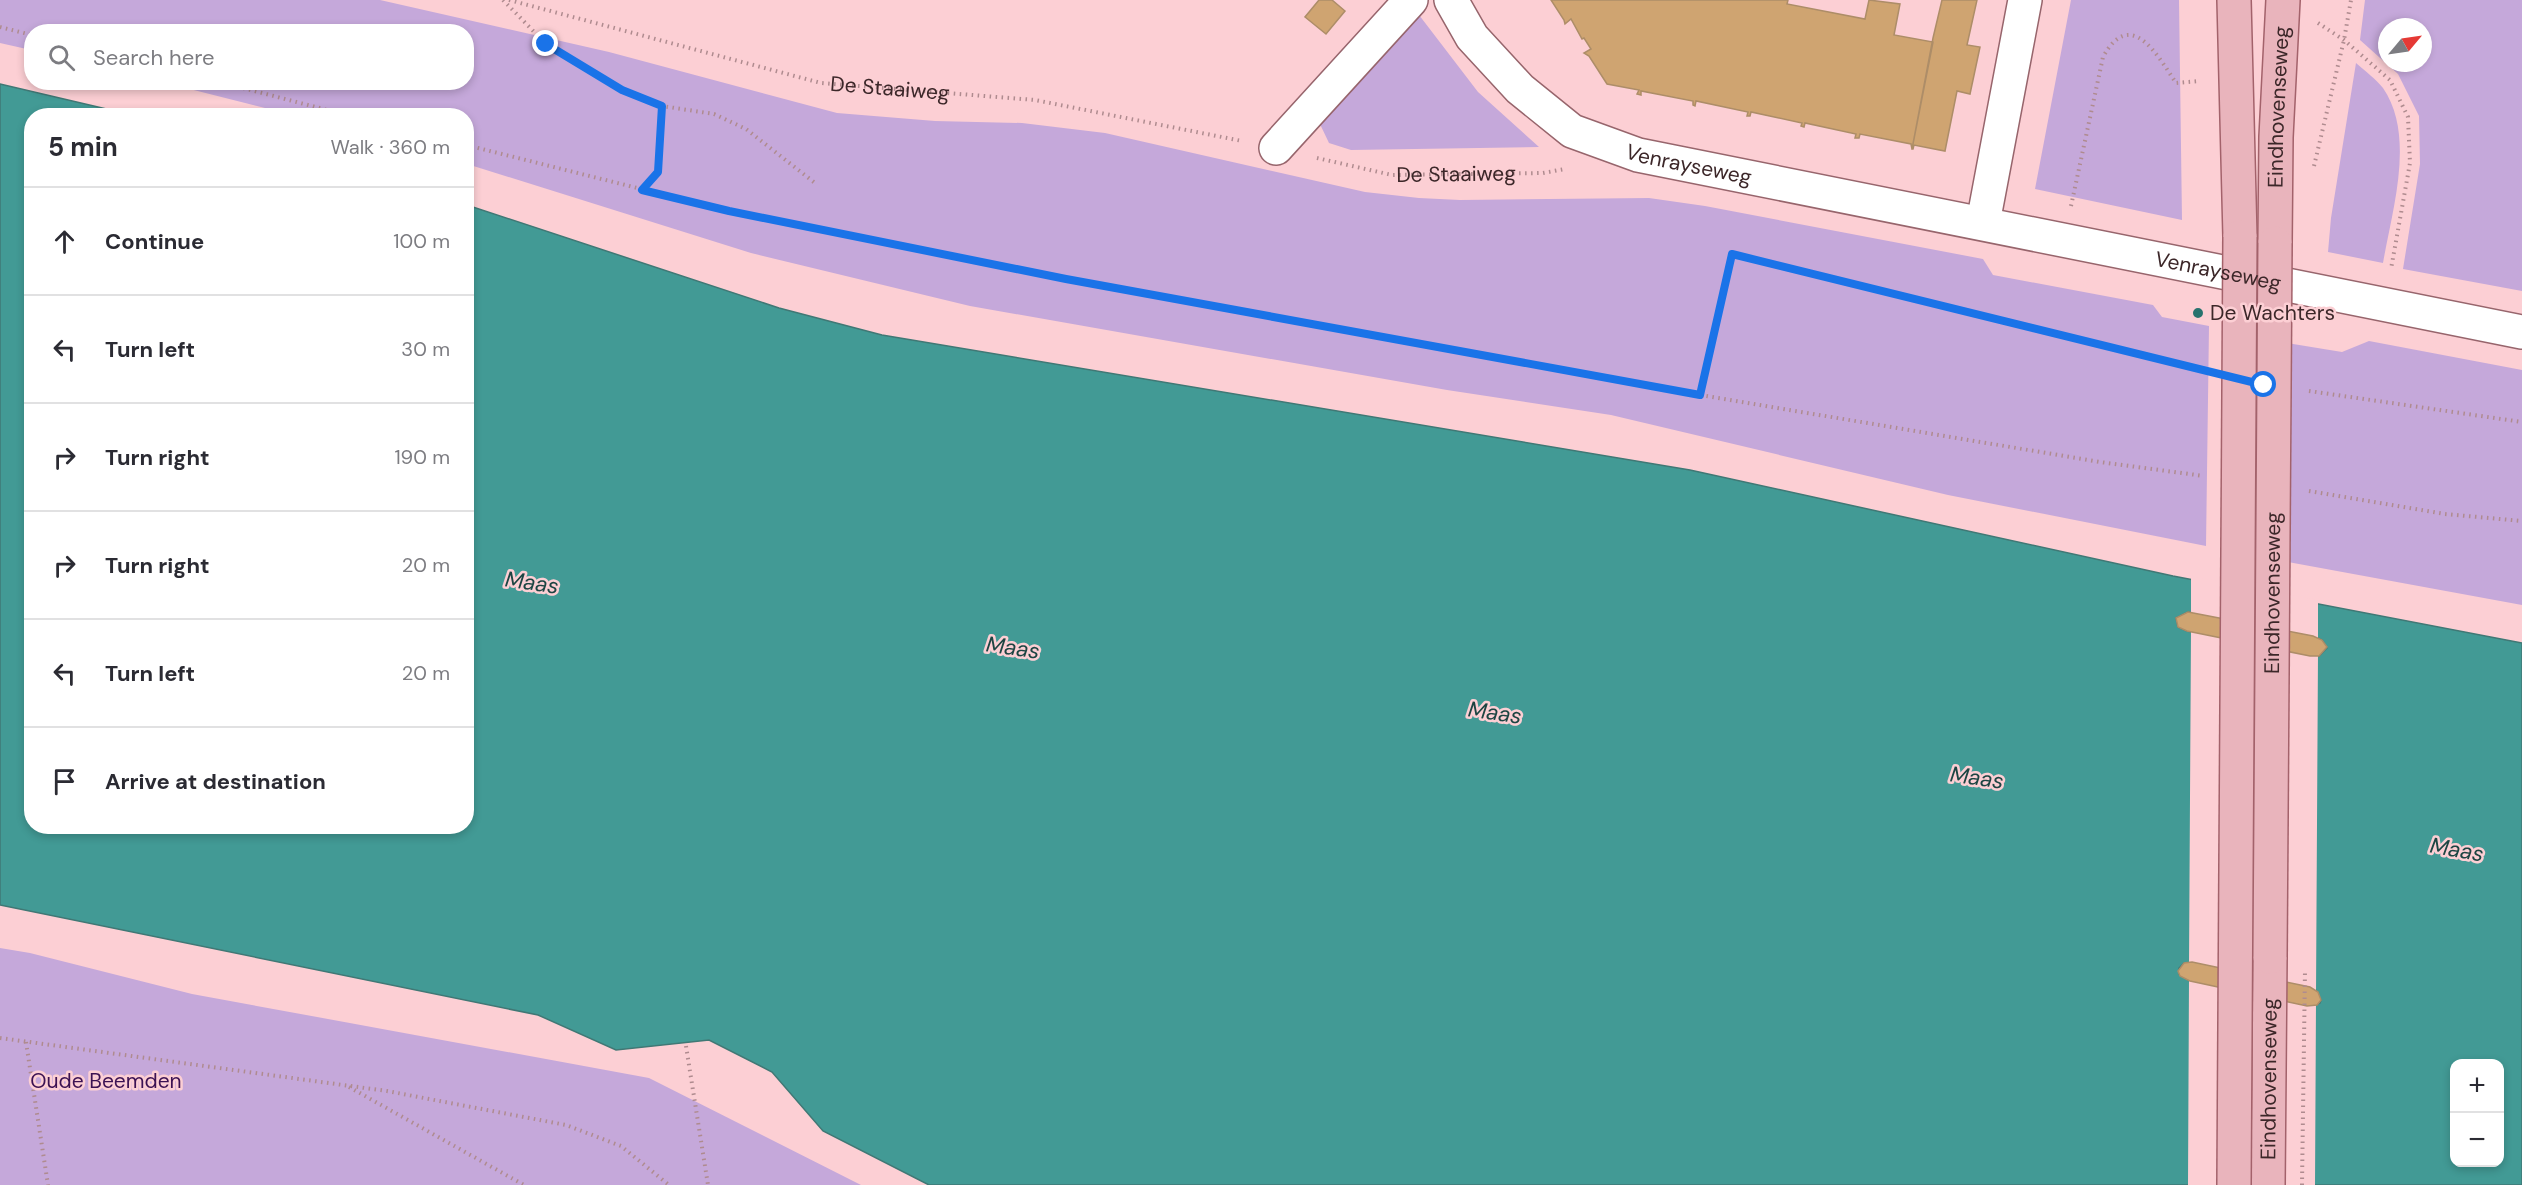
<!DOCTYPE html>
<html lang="en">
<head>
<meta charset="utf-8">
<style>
	:root { --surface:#fff; --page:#f7f7f7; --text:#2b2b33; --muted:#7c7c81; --line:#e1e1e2 }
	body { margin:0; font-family:"DM Sans",sans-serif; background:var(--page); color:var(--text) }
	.controls { position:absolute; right:18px; bottom:18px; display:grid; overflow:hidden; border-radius:12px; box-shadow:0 3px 9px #0003 }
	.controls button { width:54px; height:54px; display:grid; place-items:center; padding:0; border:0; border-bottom:2px solid var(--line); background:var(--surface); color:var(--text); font:30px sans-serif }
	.compass { position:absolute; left:2378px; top:18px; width:54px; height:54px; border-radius:50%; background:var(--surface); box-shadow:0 3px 9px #0003; rotate:61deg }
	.stop { position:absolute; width:18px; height:18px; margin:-14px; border:4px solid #1a73e8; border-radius:50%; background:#fff }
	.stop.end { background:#1a73e8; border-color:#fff; box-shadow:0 2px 6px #0008 }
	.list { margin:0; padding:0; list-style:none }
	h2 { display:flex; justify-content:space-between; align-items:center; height:78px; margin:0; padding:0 24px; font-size:26px }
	h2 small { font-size:20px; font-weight:400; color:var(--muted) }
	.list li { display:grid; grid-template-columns:39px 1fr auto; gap:18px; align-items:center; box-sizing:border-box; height:108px; padding:0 24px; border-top:2px solid var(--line) }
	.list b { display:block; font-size:22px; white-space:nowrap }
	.list em { font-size:20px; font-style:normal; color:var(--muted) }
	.icon { flex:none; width:33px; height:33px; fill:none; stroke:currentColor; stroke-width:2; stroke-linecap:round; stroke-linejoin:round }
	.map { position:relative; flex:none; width:2522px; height:1185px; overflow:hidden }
	.search { position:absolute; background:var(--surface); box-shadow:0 3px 9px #0003; left:24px; top:24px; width:450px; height:66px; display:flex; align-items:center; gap:15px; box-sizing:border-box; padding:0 21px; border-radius:24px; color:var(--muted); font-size:22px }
	.panel { position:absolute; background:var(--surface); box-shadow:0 3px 9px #0003; left:24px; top:108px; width:450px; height:726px; border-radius:24px }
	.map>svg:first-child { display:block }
	.green { fill:#c5a8da; fill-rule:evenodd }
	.water { fill:#429a95; stroke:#407875; stroke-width:1.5; fill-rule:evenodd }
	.pier { fill:#fccfd4 }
	.building { fill:#cfa471; stroke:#ad8d68; stroke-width:1.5 }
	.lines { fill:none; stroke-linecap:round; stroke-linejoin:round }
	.minor-casing { stroke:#97656c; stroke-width:36 }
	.major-casing { stroke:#a3626b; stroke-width:36 }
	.path { stroke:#af8b8f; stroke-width:4; stroke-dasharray:1.5 4.5; stroke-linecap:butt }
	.minor { stroke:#fff; stroke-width:33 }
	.major { stroke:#e9b4bc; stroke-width:33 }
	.major-bridge-casing { stroke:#a3626b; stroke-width:36; stroke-linecap:butt }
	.path-bridge { stroke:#af8b8f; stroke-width:4; stroke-dasharray:1.5 4.5; stroke-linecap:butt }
	.major-bridge { stroke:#e9b4bc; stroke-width:33 }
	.route { stroke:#1a73e8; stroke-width:8 }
	.poi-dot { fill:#28726e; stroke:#fccfd4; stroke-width:2 }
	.labels { text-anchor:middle; stroke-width:5; stroke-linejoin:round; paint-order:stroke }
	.street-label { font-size:21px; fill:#3c2729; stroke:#fccfd4 }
	.poi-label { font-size:21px; fill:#3c2729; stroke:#fccfd4; text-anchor:start }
	.park-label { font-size:21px; fill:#3c1253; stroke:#fccfd4 }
	.water-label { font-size:22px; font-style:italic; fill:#1c4442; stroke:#fccfd4 }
</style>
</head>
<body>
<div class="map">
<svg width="2522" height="1185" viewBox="0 0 2522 1185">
	<rect width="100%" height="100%" fill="#fccfd4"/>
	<path class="green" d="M0,0H380L609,52L837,113L935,121L1022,123L1105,133L1365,192L1419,198L1460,200L1649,198L1705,206L1983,259L1993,275L2153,305L2162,317L2209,326L2206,546L1948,495L1611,415L1447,390L970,306L751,253L467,164L466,116L293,115L166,83L466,82V32H32L31,50L0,43Z
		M2071,0H2179L2182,220L2035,189Z
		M2365,0H2522V291L2403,269L2420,164L2419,116L2398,74L2360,40ZM2387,27H2423V63H2387Z
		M1416,11L1478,92L1539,147L1351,150L1329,143L1319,122Z
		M2356,63C2365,71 2376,79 2383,88C2416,136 2392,210 2383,263L2328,252L2331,218Z
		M2369,341L2522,370V605L2288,562L2287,343L2342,352Z
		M0,948L30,953L192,994L649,1078L861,1185H0Z"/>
	<path class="water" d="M0,84L132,115L32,116V826H466L467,205L779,308L882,335L1690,470L2173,576L2522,643V1185H929L823,1131L772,1072L709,1040L616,1050L538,1015L0,905ZM2188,612L2313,636L2322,640L2327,648L2319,656H2310L2187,631L2178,627L2176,618ZM2184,963L2315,989L2321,1000L2320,1003L2313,1006L2190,981L2179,974V968ZM2454,1064H2500V1162H2454Z"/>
	<path class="pier" d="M2191,576L2318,600V642L2191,616Z
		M2191,628L2318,653L2316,994L2189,966Z
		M2189,978L2316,1002L2315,1185H2188Z"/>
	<path class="building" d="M1319,0H1332L1345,11L1326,34L1305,17Z
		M1551,0H1788L1787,4L1865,19L1869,0L1900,4L1894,35L1933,42L1912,149L1911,144L1860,134L1859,138H1855L1856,134L1805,123L1804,127L1801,126L1802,123L1751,112L1750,116H1747L1748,112L1696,101L1695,106L1693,105V101L1641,91V95L1637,94L1639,90L1607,84L1589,56L1584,53L1591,49L1584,38L1582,39L1571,19L1565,24L1564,20Z
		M1942,0H1977L1967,45L1980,47L1970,94L1957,91L1945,151L1914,145L1913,149H1912L1933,38Z
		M2188,612L2313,636L2322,640L2327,647L2319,656H2310L2187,631L2178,627L2176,618Z
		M2192,962L2310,987L2318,992L2321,1000L2317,1005L2307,1006L2190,981L2180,976L2178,971L2184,963Z"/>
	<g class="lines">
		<defs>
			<g id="minor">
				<path id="s3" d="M1451,0L1472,37L1520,89L1572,131L1638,155L2522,332"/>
				<path d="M1276,148L1411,0"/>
				<path d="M1983,223L2025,0"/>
			</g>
			<g id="major">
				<path d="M2234,0L2240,237"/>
				<path id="s4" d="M2275,243L2276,137L2283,0"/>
				<path id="s5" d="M2268,1185L2270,957"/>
			</g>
		</defs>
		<use href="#minor" class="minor-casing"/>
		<use href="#major" class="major-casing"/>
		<g class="path">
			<path d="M503,0L546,44L622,90L662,106L714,114L746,129L815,183"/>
			<path id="s1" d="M509,0L821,83L1035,100L1242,141"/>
			<path d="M2318,23L2344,40L2390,80L2408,117L2410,163L2391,269"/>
			<path d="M0,27L32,35"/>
			<path d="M220,82L350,116"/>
			<path d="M466,145L729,211L1066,279L1700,395L2100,462L2204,476"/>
			<path id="s2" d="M1317,158L1392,175L1543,173L1565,169"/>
			<path d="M2314,166L2344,40L2351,0"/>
			<path d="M642,190L658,172L662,106"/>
			<path d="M2071,206L2103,57C2131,6 2158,56 2176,83L2199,81"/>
			<path d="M2309,391L2522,422"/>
			<path d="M1700,395L1732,254L2205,370"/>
			<path d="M2309,491L2445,514L2522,521"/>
			<path d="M0,1038L387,1091L566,1125L621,1146L669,1185"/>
			<path d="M26,1042L48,1185"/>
			<path d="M686,1046L708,1185"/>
			<path d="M349,1087L524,1185"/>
		</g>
		<use href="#minor" class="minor"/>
		<use href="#major" class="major"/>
		<defs>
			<g id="major-bridge">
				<path id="s6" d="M2270,957L2275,243"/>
				<path d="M2234,1185L2240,237"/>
			</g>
		</defs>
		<use href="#major-bridge" class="major-bridge-casing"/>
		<path class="path-bridge" d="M2302,1185L2305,970"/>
		<use href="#major-bridge" class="major-bridge"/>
	</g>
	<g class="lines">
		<path class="route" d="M546,44L622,90L662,106L658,172L642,190L729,211L1066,279L1700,395L1732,254L2264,385"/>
	</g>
	<circle class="poi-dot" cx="2198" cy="313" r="6"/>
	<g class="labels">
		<g class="street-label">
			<text dy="7" stroke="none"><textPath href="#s1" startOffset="392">De Staaiweg</textPath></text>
			<text dy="7" stroke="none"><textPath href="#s4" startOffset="136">Eindhovenseweg</textPath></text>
			<text dy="7" stroke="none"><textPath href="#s3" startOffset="302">Venrayseweg</textPath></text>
			<text dy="7" stroke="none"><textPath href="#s2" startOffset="141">De Staaiweg</textPath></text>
			<text dy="7" stroke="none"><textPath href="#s3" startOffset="842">Venrayseweg</textPath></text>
			<text dy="7" stroke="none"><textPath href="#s6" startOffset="364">Eindhovenseweg</textPath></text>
			<text dy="7" stroke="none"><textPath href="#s5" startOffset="106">Eindhovenseweg</textPath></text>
		</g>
		<g class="poi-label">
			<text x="2210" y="320">De Wachters</text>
		</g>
		<g class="park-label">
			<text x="106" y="1088">Oude Beemden</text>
		</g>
		<g class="water-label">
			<text transform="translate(532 582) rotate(8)" y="8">Maas</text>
			<text transform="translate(1013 647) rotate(8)" y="8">Maas</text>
			<text transform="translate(1495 712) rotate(8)" y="8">Maas</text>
			<text transform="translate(1977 777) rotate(8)" y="8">Maas</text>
			<text transform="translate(2457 849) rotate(10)" y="8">Maas</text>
		</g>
	</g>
</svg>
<div class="controls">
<button>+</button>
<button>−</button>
</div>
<svg class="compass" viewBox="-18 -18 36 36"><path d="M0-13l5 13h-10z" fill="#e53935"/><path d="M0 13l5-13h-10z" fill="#7c7c81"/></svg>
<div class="stop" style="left:2264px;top:385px"></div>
<div class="stop end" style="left:546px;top:44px"></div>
<div class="search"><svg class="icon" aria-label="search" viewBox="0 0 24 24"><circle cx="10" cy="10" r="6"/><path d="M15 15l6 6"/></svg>Search here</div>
<section class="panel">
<h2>5 min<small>Walk · 360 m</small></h2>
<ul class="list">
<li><svg class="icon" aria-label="ahead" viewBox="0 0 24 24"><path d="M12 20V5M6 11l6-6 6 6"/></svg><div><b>Continue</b></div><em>100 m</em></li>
<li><svg class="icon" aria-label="left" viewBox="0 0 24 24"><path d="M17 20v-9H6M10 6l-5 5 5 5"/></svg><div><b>Turn left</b></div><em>30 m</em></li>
<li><svg class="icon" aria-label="right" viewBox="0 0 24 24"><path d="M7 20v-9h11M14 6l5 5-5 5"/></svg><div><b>Turn right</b></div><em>190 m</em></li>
<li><svg class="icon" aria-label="right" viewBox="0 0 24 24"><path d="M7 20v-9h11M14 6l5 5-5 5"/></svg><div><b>Turn right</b></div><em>20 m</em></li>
<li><svg class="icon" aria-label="left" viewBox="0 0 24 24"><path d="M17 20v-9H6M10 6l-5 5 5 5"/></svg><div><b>Turn left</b></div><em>20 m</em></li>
<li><svg class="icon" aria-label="arrive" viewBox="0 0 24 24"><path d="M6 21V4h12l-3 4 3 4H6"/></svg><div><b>Arrive at destination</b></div></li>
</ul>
</section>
</div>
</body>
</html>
